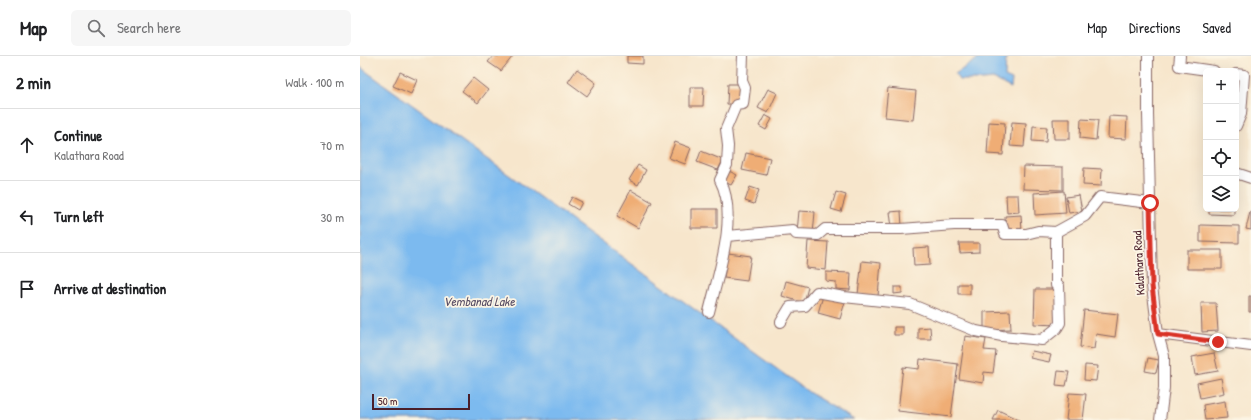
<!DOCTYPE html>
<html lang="en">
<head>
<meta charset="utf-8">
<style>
	:root { --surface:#fff; --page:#f6f6f6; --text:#202124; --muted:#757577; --line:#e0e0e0 }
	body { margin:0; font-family:"Patrick Hand",sans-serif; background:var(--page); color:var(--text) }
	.controls { position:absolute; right:12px; top:12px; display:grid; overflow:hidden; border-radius:6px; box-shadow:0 4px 16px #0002 }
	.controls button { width:36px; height:36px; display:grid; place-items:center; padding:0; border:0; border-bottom:1px solid var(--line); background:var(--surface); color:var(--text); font:20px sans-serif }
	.scale { position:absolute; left:12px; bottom:10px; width:98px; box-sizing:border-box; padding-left:4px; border:2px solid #4a1f2b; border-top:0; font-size:11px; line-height:14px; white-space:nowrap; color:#4a1f2b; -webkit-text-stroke:3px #fcf5e5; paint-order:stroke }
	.stop { position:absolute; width:12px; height:12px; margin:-9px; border:3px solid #d93025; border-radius:50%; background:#fff }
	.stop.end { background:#d93025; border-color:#fff; box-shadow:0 1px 4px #0008 }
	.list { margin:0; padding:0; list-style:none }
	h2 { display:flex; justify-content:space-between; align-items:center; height:52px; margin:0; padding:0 16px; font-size:17px }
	h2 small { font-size:13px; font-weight:400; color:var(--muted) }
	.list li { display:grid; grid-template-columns:26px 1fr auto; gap:12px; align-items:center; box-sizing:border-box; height:72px; padding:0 16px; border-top:1px solid var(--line) }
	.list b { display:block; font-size:15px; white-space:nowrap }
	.list p { margin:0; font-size:13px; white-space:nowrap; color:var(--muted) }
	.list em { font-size:13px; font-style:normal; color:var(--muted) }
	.icon { flex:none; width:22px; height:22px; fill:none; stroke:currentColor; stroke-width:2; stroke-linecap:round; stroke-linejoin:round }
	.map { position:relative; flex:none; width:891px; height:364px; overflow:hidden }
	header { display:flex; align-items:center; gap:24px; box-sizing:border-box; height:56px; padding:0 20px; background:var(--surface); border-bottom:1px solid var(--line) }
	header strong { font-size:19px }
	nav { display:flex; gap:22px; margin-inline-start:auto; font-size:14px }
	.search { width:280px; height:36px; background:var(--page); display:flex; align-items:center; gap:10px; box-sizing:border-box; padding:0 14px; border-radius:6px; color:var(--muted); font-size:15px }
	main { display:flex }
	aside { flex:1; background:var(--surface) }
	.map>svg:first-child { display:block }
	.water { fill:#7cbaef; stroke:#636c8d }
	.building { fill:#efad75 }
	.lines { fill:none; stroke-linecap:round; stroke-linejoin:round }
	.minor-casing { stroke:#876563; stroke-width:12 }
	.minor { stroke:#fff; stroke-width:10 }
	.route { stroke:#d93025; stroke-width:5 }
	.labels { text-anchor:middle; stroke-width:3.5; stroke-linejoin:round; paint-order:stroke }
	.street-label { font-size:12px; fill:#4a1f2b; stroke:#fcf5e5 }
	.water-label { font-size:13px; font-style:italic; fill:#594e66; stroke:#fcf5e5 }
</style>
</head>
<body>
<header>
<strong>Map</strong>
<div class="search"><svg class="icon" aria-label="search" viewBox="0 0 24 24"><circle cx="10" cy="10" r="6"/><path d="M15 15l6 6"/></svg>Search here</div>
<nav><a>Map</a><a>Directions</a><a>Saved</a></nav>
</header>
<main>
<aside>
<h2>2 min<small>Walk · 100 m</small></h2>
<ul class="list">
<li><svg class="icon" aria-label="ahead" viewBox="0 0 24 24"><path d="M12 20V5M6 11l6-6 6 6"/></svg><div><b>Continue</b><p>Kalathara Road</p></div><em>70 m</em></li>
<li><svg class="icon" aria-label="left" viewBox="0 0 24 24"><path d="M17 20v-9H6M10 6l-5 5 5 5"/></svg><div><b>Turn left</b></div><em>30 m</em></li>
<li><svg class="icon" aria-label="arrive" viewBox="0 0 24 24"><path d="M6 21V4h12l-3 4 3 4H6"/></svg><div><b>Arrive at destination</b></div></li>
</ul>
</aside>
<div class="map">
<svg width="891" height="364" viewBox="0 0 891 364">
	<rect width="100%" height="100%" fill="#fcf5e5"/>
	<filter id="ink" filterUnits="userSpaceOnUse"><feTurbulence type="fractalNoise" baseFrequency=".025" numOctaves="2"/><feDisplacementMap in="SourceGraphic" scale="8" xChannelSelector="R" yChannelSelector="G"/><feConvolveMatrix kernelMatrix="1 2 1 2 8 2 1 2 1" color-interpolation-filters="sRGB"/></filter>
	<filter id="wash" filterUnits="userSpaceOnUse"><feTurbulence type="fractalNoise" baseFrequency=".012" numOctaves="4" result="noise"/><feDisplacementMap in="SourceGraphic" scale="16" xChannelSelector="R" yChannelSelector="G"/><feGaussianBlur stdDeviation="0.9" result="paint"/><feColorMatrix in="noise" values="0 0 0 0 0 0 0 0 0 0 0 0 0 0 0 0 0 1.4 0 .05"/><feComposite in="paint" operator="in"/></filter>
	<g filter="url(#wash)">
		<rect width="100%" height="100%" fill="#f7e6cc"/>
		<path class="water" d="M622,0H646L645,21L652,24L651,32L633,23L622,24H599L595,18Z
			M0,11L450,337L494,364H0Z"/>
		<g id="blocks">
			<path class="building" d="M133,0H153L141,15L128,6Z
				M267,0H283V8L267,7Z
				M217,13L236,27L227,40L208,26Z
				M40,16L57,24L51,38L33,30Z
				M113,22L128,34L118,47L102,35Z
				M368,28H382L381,48H367Z
				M330,31H344L343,50H330Z
				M528,32L556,35L553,64L525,61Z
				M408,33L417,37L408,57L398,52Z
				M405,59L412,63L406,74L399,70Z
				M749,60L767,61L766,83L748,82Z
				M693,63H710V83H694Z
				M721,63L738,64L736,84L720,82Z
				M629,66L645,67L643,99L627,98Z
				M652,66L666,67L664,91L650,90Z
				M673,70L687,71L686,86L672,85Z
				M315,86L331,92L325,108L309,102Z
				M341,95L363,104L358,114L337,106Z
				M386,97L410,102L406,119L382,114Z
				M278,109L286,114L278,129L269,124Z
				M664,110L703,111V134L663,133Z
				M724,112L742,113L741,130L723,129Z
				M367,114L377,119L371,129L361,124Z
				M390,131L399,134L394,148L385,145Z
				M271,134L292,146L278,172L257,160Z
				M704,135L706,157L675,159L674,137Z
				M476,136L486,139L481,156L471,153Z
				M646,139H658L659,156L647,157Z
				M719,139L722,155L709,157L706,141Z
				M212,141L222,146L218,154L208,148Z
				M331,153H357V172H331Z
				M849,153H874V159L849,158Z
				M439,155L455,156L453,178L437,176Z
				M541,155L542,171L532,172L530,156Z
				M890,156H891V174L886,173Z
				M661,159L662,176L646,177L645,160Z
				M840,169L879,170V187L840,186Z
				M448,185L468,186L466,214L446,212Z
				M599,187H619V196L600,197Z
				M569,191L570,209L554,210L553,192Z
				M827,194H862V213H827Z
				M368,197L391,200L387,225L364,222Z
				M502,205L521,207L518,240L498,238Z
				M466,216L491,217L490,234L476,233V226L466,225Z
				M426,225L448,231L444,247L422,240Z
				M598,228H610V238H598Z
				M534,231H542V237L534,238Z
				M675,233H698L697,269L674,268Z
				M463,240L485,246L480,263L458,257Z
				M889,240H891V256H889Z
				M841,247H856L858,275L842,276Z
				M724,254L758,258L755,281L736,278L734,293L720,291Z
				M650,255L651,273L624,274V256Z
				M534,271H543V279H534Z
				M570,271L571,283H558V272Z
				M605,280L626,283L624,294L636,295L633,317L624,316L623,327L599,323Z
				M672,295L691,299L689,306L670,302Z
				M854,297L858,315L835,319L832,301Z
				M788,302L799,304L796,317L785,315Z
				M560,303L598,308L591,361L538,355L543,311L559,313Z
				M725,309L738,310L736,325L724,324Z
				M698,315L709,316L706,330L696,329Z
				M861,322L864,337L840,342L837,327Z
				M709,337L726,338L723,364H706Z
				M865,345L867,362L845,364L843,349Z
				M638,354L659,364H633Z"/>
		</g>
	</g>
	<g filter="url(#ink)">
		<use href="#blocks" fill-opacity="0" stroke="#876563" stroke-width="1"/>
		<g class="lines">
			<defs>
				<path id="minor" d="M788,0V58L792,230L798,278L804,300V332L800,364
					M820,0L819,10L854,15
					M876,18L884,19L881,58L876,70
					M876,117L891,122
					M367,180L433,174L436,178L458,179L465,173H541L594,169H642L645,178H666L678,175L696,176L725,160L740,141L790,147
					M349,256C358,218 379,160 360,124L367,109L368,90L366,73L376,49L383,48L385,32L382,25L383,0
					M421,266L430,251L445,250L457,236L484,241L550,248L616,275L642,280L682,284L697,272L700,267L699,230L696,229V176
					M798,278L891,290"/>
			</defs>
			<use href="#minor" class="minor-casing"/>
			<use href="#minor" class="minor"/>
		</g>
	</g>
	<g class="lines" filter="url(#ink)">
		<path class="route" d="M790,147L792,230L798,278L858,286"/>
	</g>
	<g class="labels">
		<g class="street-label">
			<text transform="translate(779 207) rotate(-93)" y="4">Kalathara Road</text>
		</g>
		<g class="water-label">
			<text x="119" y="250">Vembanad Lake</text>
		</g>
	</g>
</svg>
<div class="controls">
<button>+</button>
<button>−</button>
<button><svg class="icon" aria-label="locate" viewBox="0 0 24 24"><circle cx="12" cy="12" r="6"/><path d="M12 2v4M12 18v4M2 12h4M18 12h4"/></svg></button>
<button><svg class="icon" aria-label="layers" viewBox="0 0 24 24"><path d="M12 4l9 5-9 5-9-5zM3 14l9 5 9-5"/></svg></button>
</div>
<div class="scale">50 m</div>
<div class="stop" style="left:790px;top:147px"></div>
<div class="stop end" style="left:858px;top:286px"></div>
</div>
</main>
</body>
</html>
